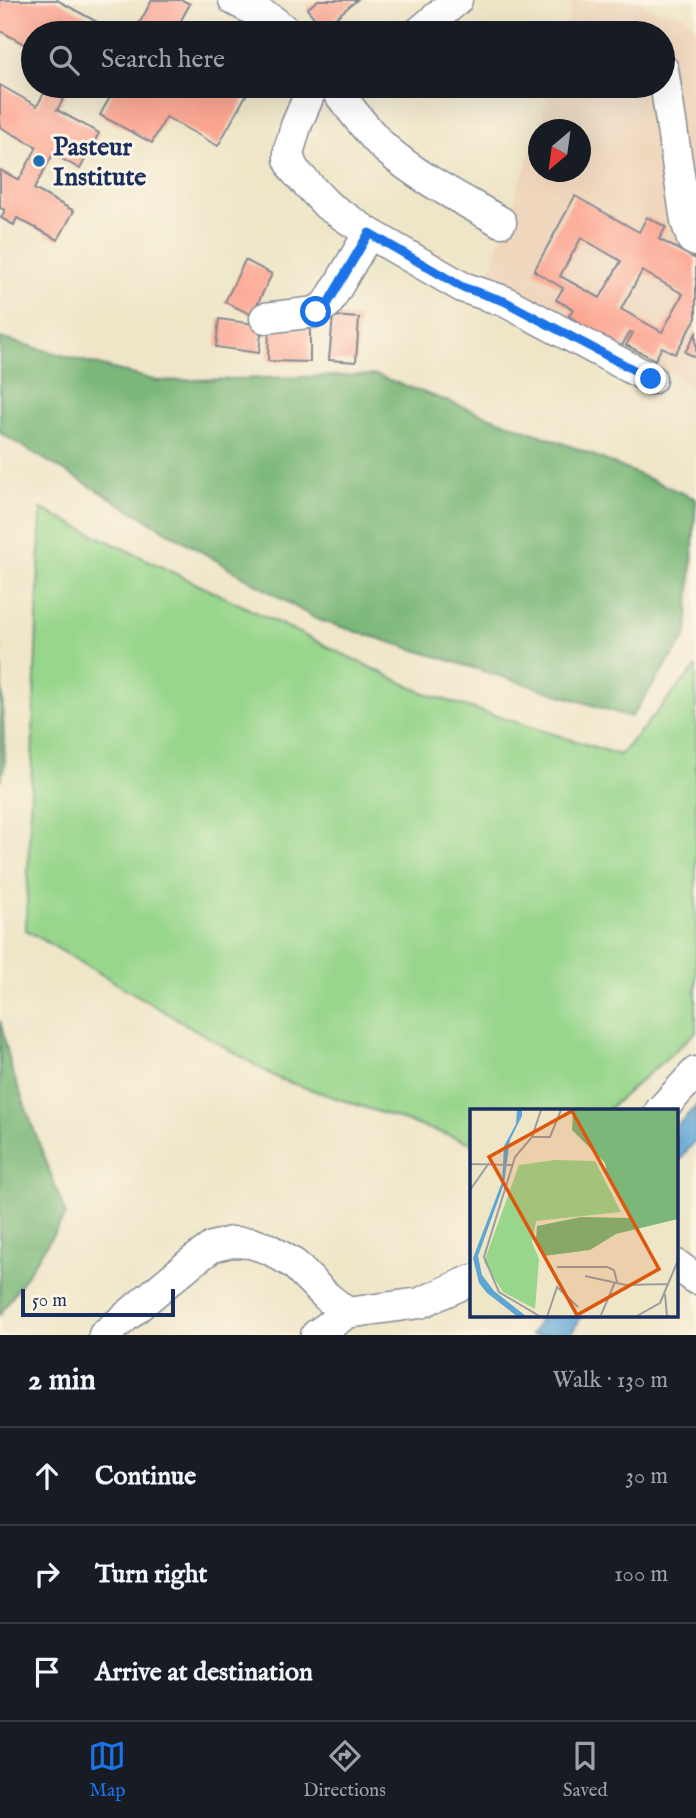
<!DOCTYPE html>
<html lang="en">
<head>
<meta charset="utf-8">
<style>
	:root { --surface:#171b24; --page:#242831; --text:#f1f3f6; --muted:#9ea1a6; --line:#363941; --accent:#1a73e8 }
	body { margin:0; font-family:"IM FELL English",serif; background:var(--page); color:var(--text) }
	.compass { position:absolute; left:528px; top:119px; width:63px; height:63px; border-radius:50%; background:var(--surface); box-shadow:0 7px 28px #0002; rotate:209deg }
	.scale { position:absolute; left:21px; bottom:18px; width:154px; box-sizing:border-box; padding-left:7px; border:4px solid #1b2f5e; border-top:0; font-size:19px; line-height:24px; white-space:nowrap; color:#1b2f5e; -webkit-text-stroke:5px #fcf5e5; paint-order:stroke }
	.stop { position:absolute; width:21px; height:21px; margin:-16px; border:5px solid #1a73e8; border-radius:50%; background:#fff }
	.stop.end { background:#1a73e8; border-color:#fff; box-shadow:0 2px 7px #0008 }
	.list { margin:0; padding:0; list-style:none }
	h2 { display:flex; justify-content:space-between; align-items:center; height:91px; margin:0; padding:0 28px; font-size:30px }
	h2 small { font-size:23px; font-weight:400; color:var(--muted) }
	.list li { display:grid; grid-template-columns:46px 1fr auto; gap:21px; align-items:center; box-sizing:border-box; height:98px; padding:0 28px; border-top:2px solid var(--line) }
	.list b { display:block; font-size:26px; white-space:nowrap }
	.list em { font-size:23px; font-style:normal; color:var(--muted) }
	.icon { flex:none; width:38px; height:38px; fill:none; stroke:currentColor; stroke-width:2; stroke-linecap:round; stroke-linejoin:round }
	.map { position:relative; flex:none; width:696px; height:1335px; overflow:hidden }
	.search { position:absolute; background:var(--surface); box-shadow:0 7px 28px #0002; left:21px; right:21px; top:21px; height:77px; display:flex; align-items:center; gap:18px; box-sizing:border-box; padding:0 24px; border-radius:38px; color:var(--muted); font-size:26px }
	.sheet { height:385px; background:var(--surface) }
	nav { display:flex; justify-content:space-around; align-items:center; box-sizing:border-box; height:98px; border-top:2px solid var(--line); background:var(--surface); font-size:19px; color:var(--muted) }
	nav a { display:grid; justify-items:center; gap:4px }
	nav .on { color:var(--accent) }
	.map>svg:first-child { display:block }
	.built { fill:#efd6bc; fill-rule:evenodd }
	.green { fill:#98d68c; stroke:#5a8275; stroke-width:2 }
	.forest { fill:#7ab778; stroke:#4a736b; stroke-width:2 }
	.water { fill:#5da5d4; stroke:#3c6a99; stroke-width:2 }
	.building { fill:#fca692; fill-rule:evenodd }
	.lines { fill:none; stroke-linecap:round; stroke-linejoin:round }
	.minor-casing { stroke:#858a93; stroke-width:33 }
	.minor { stroke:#fff; stroke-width:30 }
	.route { stroke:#1a73e8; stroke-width:9 }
	.poi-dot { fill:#1f6fb2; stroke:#fcf5e5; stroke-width:2.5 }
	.labels { text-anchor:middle; stroke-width:6; stroke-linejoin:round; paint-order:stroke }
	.poi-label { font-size:26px; font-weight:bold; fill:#1b2f5e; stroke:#fcf5e5; text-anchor:start }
	.inset-road { fill:none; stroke:#9a9d9e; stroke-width:2 }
	.view { fill:#de5710; fill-opacity:0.15; stroke:#de5710; stroke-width:3.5 }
	.inset-edge { fill:none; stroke:#1b2f5e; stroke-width:3.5 }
</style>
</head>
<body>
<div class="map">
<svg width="696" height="1335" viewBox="0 0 696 1335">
	<rect width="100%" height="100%" fill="#fcf5e5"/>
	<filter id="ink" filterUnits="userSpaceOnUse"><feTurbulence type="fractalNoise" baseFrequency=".0143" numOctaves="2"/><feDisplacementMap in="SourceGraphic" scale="14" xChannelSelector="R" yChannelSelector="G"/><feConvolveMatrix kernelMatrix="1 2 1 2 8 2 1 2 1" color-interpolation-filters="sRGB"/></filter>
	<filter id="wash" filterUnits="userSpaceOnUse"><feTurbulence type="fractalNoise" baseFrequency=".00686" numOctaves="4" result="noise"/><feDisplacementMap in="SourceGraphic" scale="28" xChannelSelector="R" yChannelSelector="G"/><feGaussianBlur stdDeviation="1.57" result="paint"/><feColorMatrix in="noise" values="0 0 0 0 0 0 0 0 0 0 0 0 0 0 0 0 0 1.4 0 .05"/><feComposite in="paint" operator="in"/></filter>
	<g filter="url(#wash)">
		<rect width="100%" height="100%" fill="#efe6c8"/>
		<path class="built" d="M573,0H640L649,8L685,15L696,28V390L670,372L642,369L482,294L553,86H663V33H565ZM538,130H580V172H538Z"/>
		<path class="green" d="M41,509L426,694L620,755L696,667V1032L606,1111H472V1143L279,1079L26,930Z"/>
		<path class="forest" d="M0,338L157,381L376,375L581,450L696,499L687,635L631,717L316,619L0,433Z
			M0,638L5,764L0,781Z
			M0,1020L12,1071L66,1215L0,1315Z"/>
		<path class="water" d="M696,1106V1139L677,1164V1126Z
			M542,1316H582L570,1335H531Z"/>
		<g id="blocks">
			<path class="building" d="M0,0H57L117,33H33V49L0,31Z
				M152,0H182L190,4L174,33H134Z
				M318,0H357L323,28L307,9Z
				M0,85L37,106L48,86H71L57,110L99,133L80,169L53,154L34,189L74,211L58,240L17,218L14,225L1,218L5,210L0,208V170L19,180L37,147L0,127Z
				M100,86H204L213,91L216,86H251L218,146L166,117L152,143L100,115L112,93Z
				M575,196L639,232L647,217L666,227L659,239L696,259V318L675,354L662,347L655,360L626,345L633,333L630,332L621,347L575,333L580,323L569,316L573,309L556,300L563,288L534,271ZM581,238L621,261L600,298L560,276ZM642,271L683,294L662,332L621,309Z
				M245,260L272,274L252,315L225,302Z
				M333,316L359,318L356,362L329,360Z
				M219,319L262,325L259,353L216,347Z
				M269,328L310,329V362L268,361Z
				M696,333V358L685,352Z"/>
		</g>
	</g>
	<g filter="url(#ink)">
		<use href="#blocks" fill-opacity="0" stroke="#858a93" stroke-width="2"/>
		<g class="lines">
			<defs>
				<path id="minor" d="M234,0L272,20L288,33
					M418,33L457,0
					M663,69L686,221L692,239L696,241
					M313,86L296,126L289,150V159L294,170L327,205L369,233L462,287L504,301L651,379
					M333,86C350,107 365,130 386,149C420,179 462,199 501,222
					M265,318L316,312L328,303L369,233
					M660,1111L696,1072
					M677,1265L696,1279
					M104,1335L189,1264L212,1247L231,1242L251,1243L269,1249L294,1264L326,1296L347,1313
					M316,1335L347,1313L420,1303L472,1280"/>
			</defs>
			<use href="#minor" class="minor-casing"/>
			<use href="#minor" class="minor"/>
		</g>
	</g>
	<g class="lines" filter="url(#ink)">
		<path class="route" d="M316,312L328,303L369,233L462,287L504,301L651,379"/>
	</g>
	<circle class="poi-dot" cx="39" cy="161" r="7"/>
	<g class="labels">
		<g class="poi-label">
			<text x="53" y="155">Pasteur<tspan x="53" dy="30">Institute</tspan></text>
		</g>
	</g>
	<g transform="translate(470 1109)">
		<rect width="208" height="208" fill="#efe6c8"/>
		<path d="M85,51L125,52L151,103L66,112L62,133L69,150L65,200L33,183L14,153L49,56Z" fill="#98d68c"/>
		<path d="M103,1H208V110L146,125L120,141L74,147L66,130L67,117L111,108L162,109L138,70L135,54L102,21Z" fill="#7ab778"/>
		<path d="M47,1H52V7L40,31L34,75L8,147L12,166L24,182L57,208H48L17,184L9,174L3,149L32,73L34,37L46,15Z" fill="#5da5d4"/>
		<path class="inset-road" d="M71,1L62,28L45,48L14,148L29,183L71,208M62,28H80L91,1M0,55L43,56M0,81L19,54M87,158H137L144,161L147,173M115,167L156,176L198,175M195,185L197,208M131,206L145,173M77,208L87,178L108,198M165,208L190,194L209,149"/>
		<path class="view" d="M102,2L189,160L107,206L19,48Z"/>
		<rect width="208" height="208" class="inset-edge"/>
	</g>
</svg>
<svg class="compass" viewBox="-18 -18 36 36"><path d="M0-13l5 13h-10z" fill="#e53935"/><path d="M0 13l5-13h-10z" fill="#9ea1a6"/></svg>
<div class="scale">50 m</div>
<div class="stop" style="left:316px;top:312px"></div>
<div class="stop end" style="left:651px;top:379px"></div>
<div class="search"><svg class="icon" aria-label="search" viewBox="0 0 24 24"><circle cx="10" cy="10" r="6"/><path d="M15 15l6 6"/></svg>Search here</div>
</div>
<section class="sheet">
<h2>2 min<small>Walk · 130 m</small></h2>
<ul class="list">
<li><svg class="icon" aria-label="ahead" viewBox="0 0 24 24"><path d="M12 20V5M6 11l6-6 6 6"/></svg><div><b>Continue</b></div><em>30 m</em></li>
<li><svg class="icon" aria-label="right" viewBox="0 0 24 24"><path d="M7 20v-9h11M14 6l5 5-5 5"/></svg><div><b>Turn right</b></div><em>100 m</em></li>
<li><svg class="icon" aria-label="arrive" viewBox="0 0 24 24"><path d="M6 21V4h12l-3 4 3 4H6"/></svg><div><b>Arrive at destination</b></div></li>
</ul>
</section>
<nav>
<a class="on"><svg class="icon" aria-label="map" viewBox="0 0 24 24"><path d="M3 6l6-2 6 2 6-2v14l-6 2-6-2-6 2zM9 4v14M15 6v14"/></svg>Map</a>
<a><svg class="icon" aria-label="directions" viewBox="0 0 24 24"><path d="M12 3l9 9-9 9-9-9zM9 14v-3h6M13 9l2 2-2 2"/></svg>Directions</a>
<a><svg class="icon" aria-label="saved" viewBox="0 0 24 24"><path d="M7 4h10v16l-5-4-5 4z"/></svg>Saved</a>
</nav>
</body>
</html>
